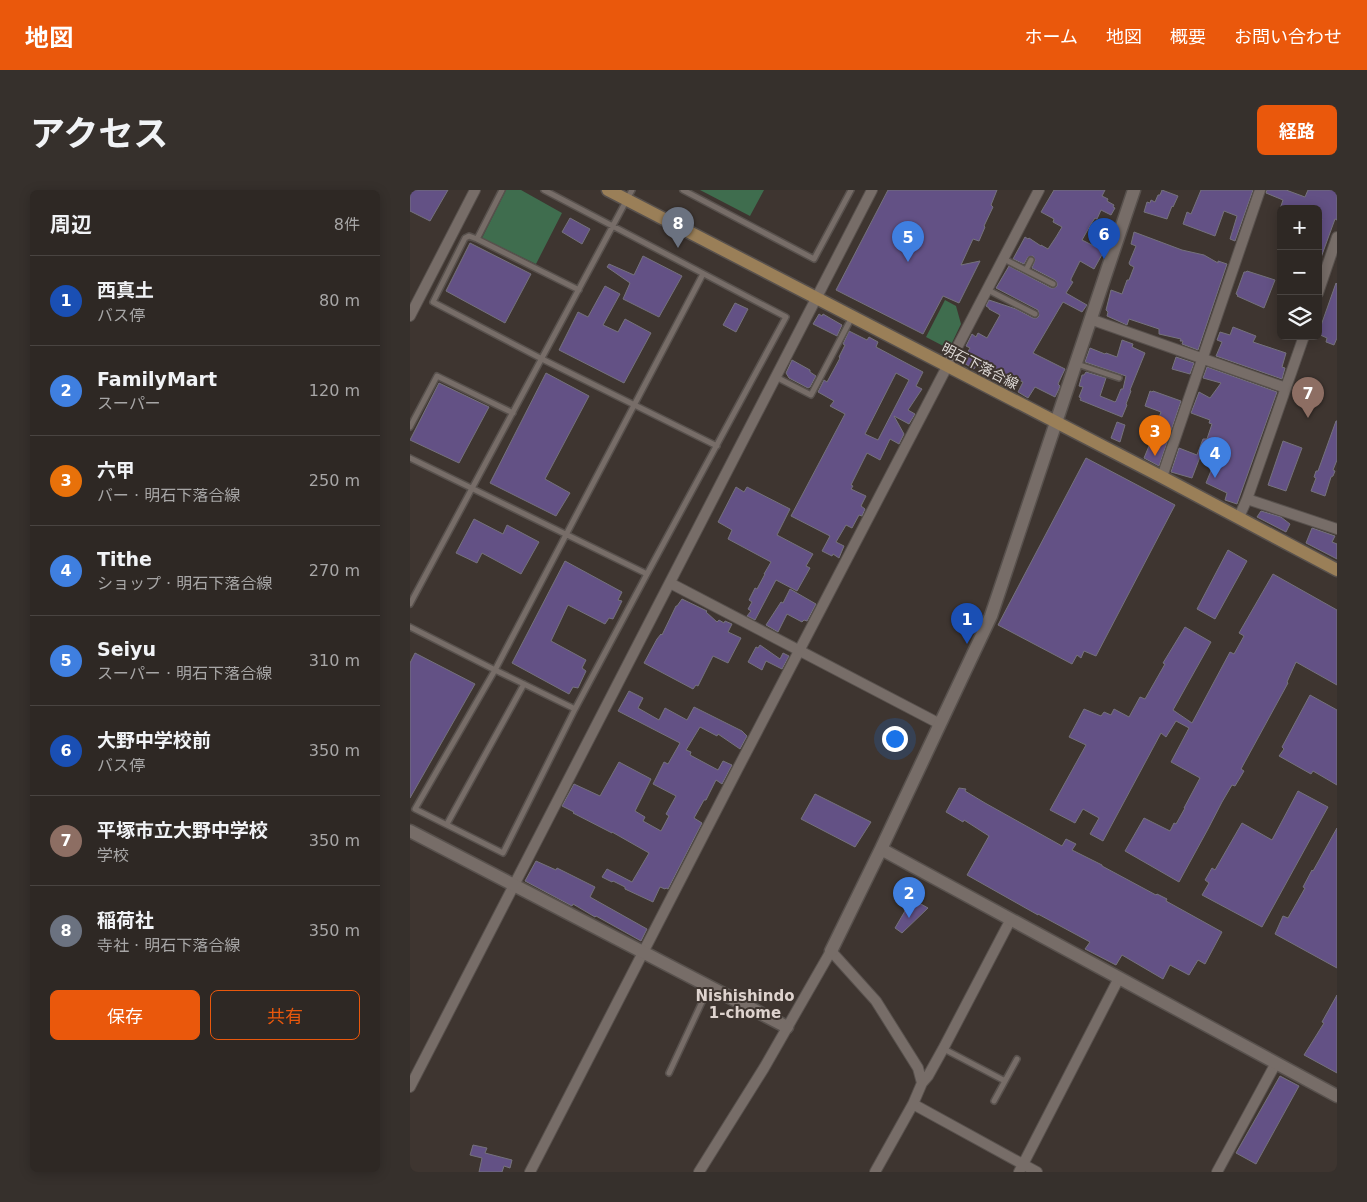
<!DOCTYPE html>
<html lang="ja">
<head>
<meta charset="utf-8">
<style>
	:root { --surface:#2e2824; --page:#36302c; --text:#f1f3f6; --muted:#a7a6a6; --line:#494441; --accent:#ea580c }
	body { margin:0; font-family:"DejaVu Sans","Noto Sans JP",sans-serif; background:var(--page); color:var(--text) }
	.controls { position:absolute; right:15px; top:15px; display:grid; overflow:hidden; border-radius:8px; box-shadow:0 2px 12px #0003 }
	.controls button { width:45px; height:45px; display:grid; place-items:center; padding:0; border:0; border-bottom:1px solid var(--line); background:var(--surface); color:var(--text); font:25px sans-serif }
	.you { position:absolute; left:484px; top:548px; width:18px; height:18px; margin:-12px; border:4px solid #fff; border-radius:50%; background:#1a73e8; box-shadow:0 0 0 8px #1a73e833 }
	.badge { display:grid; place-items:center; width:32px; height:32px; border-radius:50%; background:var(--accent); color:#fff; font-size:16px; font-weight:700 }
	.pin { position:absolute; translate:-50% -41px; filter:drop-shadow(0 1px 2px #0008) }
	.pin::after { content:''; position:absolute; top:26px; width:18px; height:15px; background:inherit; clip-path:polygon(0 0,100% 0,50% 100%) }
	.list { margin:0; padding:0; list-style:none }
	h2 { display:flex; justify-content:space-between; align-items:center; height:65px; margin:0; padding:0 20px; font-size:21px }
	h2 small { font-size:16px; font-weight:400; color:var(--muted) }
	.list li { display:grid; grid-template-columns:32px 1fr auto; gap:15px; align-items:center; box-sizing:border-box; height:90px; padding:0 20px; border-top:1px solid var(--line) }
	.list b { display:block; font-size:19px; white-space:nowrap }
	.list p { margin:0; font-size:16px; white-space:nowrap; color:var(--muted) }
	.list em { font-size:16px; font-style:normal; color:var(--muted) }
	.actions { display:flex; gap:10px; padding:15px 20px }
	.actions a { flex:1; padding:11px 0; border:1px solid var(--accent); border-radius:8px; text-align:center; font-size:18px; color:var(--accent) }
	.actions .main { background:var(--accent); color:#fff }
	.icon { flex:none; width:28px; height:28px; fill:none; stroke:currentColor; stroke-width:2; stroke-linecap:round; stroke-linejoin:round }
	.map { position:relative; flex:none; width:927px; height:982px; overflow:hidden; border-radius:8px }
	header { display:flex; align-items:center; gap:30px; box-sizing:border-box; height:70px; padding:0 25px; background:var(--accent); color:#fff }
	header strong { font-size:24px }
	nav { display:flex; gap:28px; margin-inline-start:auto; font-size:18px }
	.intro { display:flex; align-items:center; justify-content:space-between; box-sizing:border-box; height:120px; padding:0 30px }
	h1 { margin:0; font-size:35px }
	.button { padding:12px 22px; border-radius:8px; background:var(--accent); color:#fff; font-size:18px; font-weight:700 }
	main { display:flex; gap:30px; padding:0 30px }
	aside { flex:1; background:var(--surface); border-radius:8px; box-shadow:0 2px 12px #0003 }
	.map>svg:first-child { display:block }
	.green { fill:#3f6d4e }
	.building { fill:#635185; stroke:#75727c; fill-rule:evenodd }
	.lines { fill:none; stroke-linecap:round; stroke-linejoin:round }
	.service-casing { stroke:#58514d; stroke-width:8 }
	.minor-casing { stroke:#58514d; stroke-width:12 }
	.tertiary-casing { stroke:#58514d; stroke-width:15 }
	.secondary-casing { stroke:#58514d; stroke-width:15 }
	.service { stroke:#776d68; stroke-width:5 }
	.minor { stroke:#776d68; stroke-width:10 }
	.tertiary { stroke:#776d68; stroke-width:12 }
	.secondary { stroke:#9a7f58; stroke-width:12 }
	.labels { text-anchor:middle; stroke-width:4; stroke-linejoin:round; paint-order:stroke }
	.street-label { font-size:14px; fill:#dfdad7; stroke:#3e3530 }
	.neighbourhood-label { font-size:15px; font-weight:bold; fill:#ded3ce; stroke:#3e3530 }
</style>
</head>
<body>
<header>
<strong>地図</strong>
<nav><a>ホーム</a><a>地図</a><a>概要</a><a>お問い合わせ</a></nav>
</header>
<div class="intro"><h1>アクセス</h1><a class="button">経路</a></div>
<main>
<aside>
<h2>周辺<small>8件</small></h2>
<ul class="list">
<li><span class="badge" style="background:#1a4fb4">1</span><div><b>西真土</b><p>バス停</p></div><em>80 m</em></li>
<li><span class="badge" style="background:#3f7fe0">2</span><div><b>FamilyMart</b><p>スーパー</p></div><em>120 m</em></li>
<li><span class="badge" style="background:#e8710a">3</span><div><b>六甲</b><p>バー · 明石下落合線</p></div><em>250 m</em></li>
<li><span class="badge" style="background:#3f7fe0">4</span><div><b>Tithe</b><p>ショップ · 明石下落合線</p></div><em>270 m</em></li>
<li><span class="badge" style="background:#3f7fe0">5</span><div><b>Seiyu</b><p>スーパー · 明石下落合線</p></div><em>310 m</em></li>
<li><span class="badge" style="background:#1a4fb4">6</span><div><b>大野中学校前</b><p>バス停</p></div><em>350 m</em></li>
<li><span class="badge" style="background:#8d6e63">7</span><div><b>平塚市立大野中学校</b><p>学校</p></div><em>350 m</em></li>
<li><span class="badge" style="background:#6b7280">8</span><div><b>稲荷社</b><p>寺社 · 明石下落合線</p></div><em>350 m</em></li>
</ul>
<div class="actions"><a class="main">保存</a><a>共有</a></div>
</aside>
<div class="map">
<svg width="927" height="982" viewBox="0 0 927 982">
	<rect width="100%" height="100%" fill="#3e3530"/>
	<path class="green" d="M96,0H111L152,23L126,74L72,48Z
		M290,0H354L340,26Z
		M535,110L546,116L551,134L539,159L516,147Z"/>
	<path class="building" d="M0,0H38L20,31L0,21Z
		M478,0H587L581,15L583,17L574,36L575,37L569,51L563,49L551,75L570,71L549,113L533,106L513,144L426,100Z
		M644,0H695L692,6L698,9L697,11L704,15L703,17L705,18L701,25L691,20L687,29L685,28L681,34L672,50L694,61L684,79L670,71L661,89V91L663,92L656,103L677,115L672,122L653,112L623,163L655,179L648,194L650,196L649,199L645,207L625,197L618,208L608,202L613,192L598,185L594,191L566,176L564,179L552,172L560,158L556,156L562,144L566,147L568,143L577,148L590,125L579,119V118L576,116L579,110L606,119L623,128H627L629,126L628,120L586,98L599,76L641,98H644L647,96V93L645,90L622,78L625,70L623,66L618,67L614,74L603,69L615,47L618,49L619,48L631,56V55L638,59L646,47L652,37L643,32L644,29L631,22Z
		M752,0L768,6L763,17L762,16L757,29L734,22L737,12L740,13L741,10L745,12L748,5H750Z
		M791,0H843L825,51L820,49L827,26L814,21L805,46L773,34L777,22L781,24Z
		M857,0H876L895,7L898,0H927V30L925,29L909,73L908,41L912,29L909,28L911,24L908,23V19H870L873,10L856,3Z
		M160,28L180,39L172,54L152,42Z
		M724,42L772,60L794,65L808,73V71L817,74L788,160L772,154L773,151H770L771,149L749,144V139L719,129L717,135L697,126L698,122L696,120L701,100L712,104L717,90H719L724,77L720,75L719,73L726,56L721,54Z
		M60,53L121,84L95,133L36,101Z
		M233,66L272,86L249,127L213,109L220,93L197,77L199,74L224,85Z
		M837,81L865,90L854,118L827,106L828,105L826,104L834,82H836Z
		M926,93L927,94V148L924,155L916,152L917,148L908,144Z
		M195,96L210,104L193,135L208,142L215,129L241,143L214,193L149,160L168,122L178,127Z
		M325,113L338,119L326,142L313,135Z
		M409,124L412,126L413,124L432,135L427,146L403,134Z
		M823,137L846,146L843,152L876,163L872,177L875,178L872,189L806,166L812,152L807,150L810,142L820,145Z
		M439,141L457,150L459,147L468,152L466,157L513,182L506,196L512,199L498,220L505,224L499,234L484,226L494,244L489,254L480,249L470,270L457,263L441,295L443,296L441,299L456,306L451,316L455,319L452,326L449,325L442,338L436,335L426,352L434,356L429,368L423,364L422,366L412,361L420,346L381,326L435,224L420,216L424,211L408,202L414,190L417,192L430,168L429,167L435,155L433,154ZM486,183L499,190L468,250L455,244Z
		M712,150L723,154L722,157L735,163L720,200L721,201L716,214L717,215L712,227L670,210L671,208L669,207L673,197L669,196L672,185H674L676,182L696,188L690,206L705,212L706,211L711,199H713L716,186L675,172L680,158L695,164L696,163L707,167Z
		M766,167L784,173L780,184L762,179Z
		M382,170L400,180V182L406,186L400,197L398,198L379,188L376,183Z
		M797,177L867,202L827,314L815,310L817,303L796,293L805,271L790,267L782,288L761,282L769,258L787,265L793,249H797L802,234L799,233L800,230L781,223L789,202L800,208L811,193L793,188Z
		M136,183L179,206L135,289L160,303L146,326L80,293Z
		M29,193L79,217L49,273L0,250Z
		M740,201L742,202L743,201L771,211L749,276L734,268L744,244H743L751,222L735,216Z
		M926,231H927V270L923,280L925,281L923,286L921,287L915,306L901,301L906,288L904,287L906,281H908Z
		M707,232L715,235L710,252L701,248Z
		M873,251L892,258L876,301L858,295Z
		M676,268L765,315L686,466L674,461L671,468L667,465L662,474L588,435Z
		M326,297L334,302L337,297L380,319L367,345L403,364L396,376L400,378L387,401L366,390L345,430L337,426L341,421L338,419L342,412L339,410L345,398L347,399L355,384H354L361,372L318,349L322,340L308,332Z
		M851,321L871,327L880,334L876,342L847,327Z
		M64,329L93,344L97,335L129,352L111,384L72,363L67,373L46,363Z
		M902,338L925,346L922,352L927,354V369L896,353Z
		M818,360L837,371L805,429L787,419Z
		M155,371L212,402L208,410L212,411L203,429L199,428L195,434L158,415L141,451L176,470L172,478L176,481L168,498L163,497L159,504L102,473Z
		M863,384L927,420V495L886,472L877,492L878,493L831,579L834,581L825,596L822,595L812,612L798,639L769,692L715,661L734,628L760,641L764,633L766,634L775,618H774L790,588L761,572L779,538L766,531L756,547L751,543L693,651L680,644L689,628L673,619L665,633L640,620L676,555L659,547L674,519L691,526L694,522L701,525L704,519L719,527L730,507L735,509L755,474L753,473L775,437L801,452L763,520L782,533L820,462L824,464L834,446L829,443Z
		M380,399L406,414L397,431L394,430L392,432L377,424L368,442L356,435L371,412L373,413Z
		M272,409L297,421L296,422L307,432L309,430L314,433L315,431L322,434L318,442L331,448L318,473L303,466L288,496L286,495L283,499L234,473L247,449L251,444L252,445L266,416H267Z
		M350,455L370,469L373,463L379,466L372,479L356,471L352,480L338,472L346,457L348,458Z
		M5,463L65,494L0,608V473Z
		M219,501L233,508L228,518L249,530L255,518L277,530L284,517L332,541L337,546L330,559L308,544L307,546L290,537L276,560L281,562L280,565L308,580L313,571L322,575L312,594L306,590L296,610H294L284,628L292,633L258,699L256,698L255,699L250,697L243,712L215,699V697L203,691L202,692L192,687L197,679L222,692L239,663L202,642V643L163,623L164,622L152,616L164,594L190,606L209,572L241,589L225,621L235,627L233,631L251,641L259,626L256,624L266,606L243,594L254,572L258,574L270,553L208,521Z
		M900,505L927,520V595L903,581L901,584L869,566L874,559L872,557Z
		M549,598L556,599L555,601L575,613L652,656L656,649L666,654L662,660L692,675V676L746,705L747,704L757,709L756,711L812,742L795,774L788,770L779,785L760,775L753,789L712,765L706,775L675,759L680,752L628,724V725L557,685L579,646L554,630L553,632L536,622Z
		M888,601L918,617L852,737L792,705L799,693L795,690L802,678L805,680L832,633L862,650Z
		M405,604L461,632L445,657L391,629Z
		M927,638V778L865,744L873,726L878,728L895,698L893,697L902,680L903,681Z
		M126,671L146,680L147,678L185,697L180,707L237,739L231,751L186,726L185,727L163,714L162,716L115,691Z
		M502,709L518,718L492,743L485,738Z
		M927,805V883L894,865L914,833L912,832Z
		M870,886L889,896L846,974L826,963Z
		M63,955L77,958L75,963L102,970L100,978L94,976L92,982H69L72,968L60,965Z"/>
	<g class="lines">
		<defs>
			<path id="service" d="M92,0L67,49L59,46L55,48L23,112L132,169L307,256
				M134,0L376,127L237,384L165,519L93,663L5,619L85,480L293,84
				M273,0L404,69L441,0
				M67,49L169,100
				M594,69L643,94
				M616,80L621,70
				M578,100L625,124
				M667,174L709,188
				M366,187L401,205L442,127
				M0,237L27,186L103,223
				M0,268L237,384
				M0,414L222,0
				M0,437L85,480L165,519
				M37,634L114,494
				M534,859L595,891
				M259,883L299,797
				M584,911L607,869"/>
			<path id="minor" d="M908,103L927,47
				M0,126L65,0
				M680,129L876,198
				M752,287L850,0
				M837,309L894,146
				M829,327L837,309L927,339
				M260,393L530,534
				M512,893L518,886L533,859L601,729
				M0,897L462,0
				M503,914L627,982
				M120,982L327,580L629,0
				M289,982L354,878L421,761L466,811L508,878L512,893L503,914L465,982
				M609,982L709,788
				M807,982L866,873"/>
			<path id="tertiary" d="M0,641L377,837
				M471,659L927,906
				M421,761L471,659L581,426L724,0"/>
			<path id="secondary" d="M198,0L752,287L927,380"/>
		</defs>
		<use href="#service" class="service-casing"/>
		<use href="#minor" class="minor-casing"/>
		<use href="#tertiary" class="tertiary-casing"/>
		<use href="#secondary" class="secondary-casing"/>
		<use href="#service" class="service"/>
		<use href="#minor" class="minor"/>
		<use href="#tertiary" class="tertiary"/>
		<use href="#secondary" class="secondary"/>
	</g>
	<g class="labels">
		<g class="street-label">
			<text transform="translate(570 176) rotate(27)" y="5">明石下落合線</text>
		</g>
		<g class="neighbourhood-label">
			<text x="335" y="811">Nishishindo<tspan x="335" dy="17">1-chome</tspan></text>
		</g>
	</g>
</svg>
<div class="controls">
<button>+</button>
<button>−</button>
<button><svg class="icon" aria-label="layers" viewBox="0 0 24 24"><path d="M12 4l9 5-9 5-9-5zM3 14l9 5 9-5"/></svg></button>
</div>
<div class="you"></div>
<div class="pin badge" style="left:557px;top:454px;background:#1a4fb4">1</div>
<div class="pin badge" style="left:499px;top:728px;background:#3f7fe0">2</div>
<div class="pin badge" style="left:745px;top:266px;background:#e8710a">3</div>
<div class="pin badge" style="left:805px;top:288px;background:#3f7fe0">4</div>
<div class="pin badge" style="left:498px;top:72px;background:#3f7fe0">5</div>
<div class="pin badge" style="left:694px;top:69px;background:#1a4fb4">6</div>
<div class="pin badge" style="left:898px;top:228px;background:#8d6e63">7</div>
<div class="pin badge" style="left:268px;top:58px;background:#6b7280">8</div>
</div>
</main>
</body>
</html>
